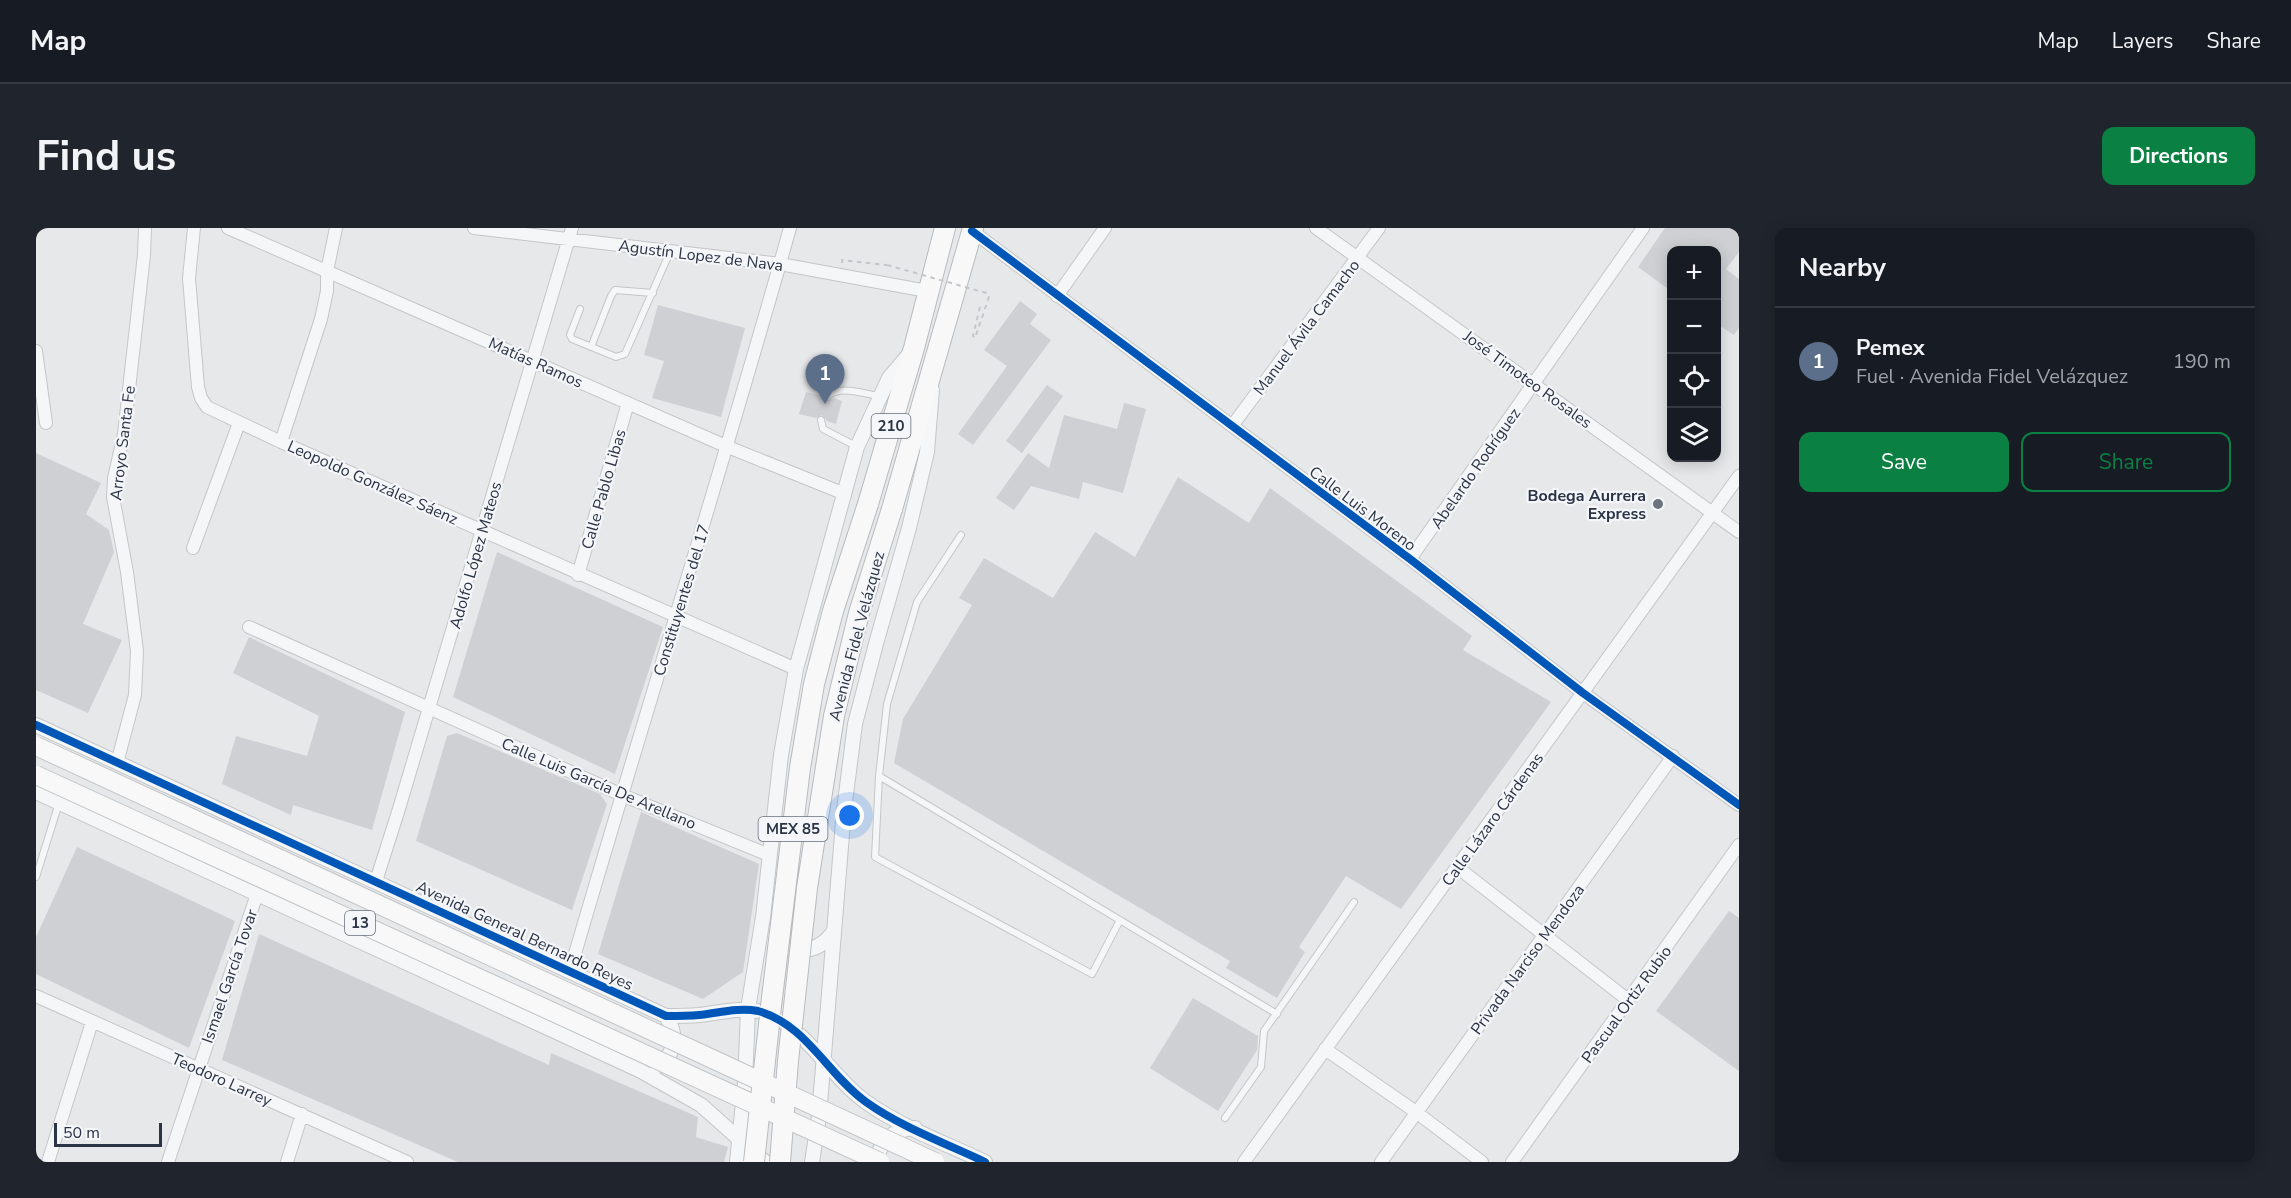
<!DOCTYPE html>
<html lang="en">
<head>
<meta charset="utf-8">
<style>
	:root { --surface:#171b24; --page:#20242c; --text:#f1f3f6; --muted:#9ea1a6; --line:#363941; --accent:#0b8043 }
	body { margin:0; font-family:"Nunito Sans",sans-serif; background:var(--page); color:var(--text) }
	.controls { position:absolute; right:18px; top:18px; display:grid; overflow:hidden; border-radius:12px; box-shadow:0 3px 15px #0003 }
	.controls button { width:54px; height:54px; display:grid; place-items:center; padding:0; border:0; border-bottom:2px solid var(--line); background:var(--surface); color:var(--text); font:30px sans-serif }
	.scale { position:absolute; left:18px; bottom:15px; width:108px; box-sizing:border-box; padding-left:6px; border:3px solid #2b3445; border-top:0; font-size:16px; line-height:21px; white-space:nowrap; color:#2b3445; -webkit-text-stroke:4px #f4f6f9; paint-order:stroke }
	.you { position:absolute; left:814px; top:588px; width:21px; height:21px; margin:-15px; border:4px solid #fff; border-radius:50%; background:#1a73e8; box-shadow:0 0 0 9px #1a73e833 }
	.badge { display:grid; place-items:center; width:39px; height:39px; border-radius:50%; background:var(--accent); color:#fff; font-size:20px; font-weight:700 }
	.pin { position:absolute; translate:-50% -50px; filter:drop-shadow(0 2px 3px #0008) }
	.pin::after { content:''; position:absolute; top:32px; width:21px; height:18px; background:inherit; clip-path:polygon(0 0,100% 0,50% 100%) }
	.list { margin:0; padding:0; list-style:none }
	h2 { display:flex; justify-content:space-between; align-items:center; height:78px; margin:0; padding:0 24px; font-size:26px }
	h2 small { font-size:20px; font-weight:400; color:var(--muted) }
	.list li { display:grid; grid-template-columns:39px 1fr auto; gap:18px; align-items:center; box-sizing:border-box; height:108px; padding:0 24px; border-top:2px solid var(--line) }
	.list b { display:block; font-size:22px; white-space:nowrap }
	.list p { margin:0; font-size:20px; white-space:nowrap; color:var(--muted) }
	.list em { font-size:20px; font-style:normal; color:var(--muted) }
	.actions { display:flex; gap:12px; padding:18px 24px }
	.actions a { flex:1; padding:14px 0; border:2px solid var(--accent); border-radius:12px; text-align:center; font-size:21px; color:var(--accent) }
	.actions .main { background:var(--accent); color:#fff }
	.icon { flex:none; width:33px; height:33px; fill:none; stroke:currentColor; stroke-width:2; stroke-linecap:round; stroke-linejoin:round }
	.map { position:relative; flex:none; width:1703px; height:934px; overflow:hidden; border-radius:12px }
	header { display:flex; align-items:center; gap:36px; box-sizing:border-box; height:84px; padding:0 30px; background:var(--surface); border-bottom:2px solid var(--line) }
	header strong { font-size:28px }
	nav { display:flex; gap:33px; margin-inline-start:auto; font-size:21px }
	.intro { display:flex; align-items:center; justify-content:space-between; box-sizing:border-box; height:144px; padding:0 36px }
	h1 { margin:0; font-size:42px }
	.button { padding:15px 27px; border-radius:12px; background:var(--accent); color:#fff; font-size:21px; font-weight:700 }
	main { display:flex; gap:36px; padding:0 36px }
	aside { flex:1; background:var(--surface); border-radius:12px; box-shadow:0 3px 15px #0003 }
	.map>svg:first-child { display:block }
	.building { fill:#ced0d3 }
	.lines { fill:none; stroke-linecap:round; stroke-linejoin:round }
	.service-casing { stroke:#c4c6c8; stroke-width:8 }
	.minor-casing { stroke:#c4c6c8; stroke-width:14 }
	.tertiary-casing { stroke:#c4c6c8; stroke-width:16 }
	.trunk-casing { stroke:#b8bbbf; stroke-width:22 }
	.path { stroke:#c5c6ca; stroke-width:2; stroke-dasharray:4.5 4.5; stroke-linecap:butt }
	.service { stroke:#f5f6f7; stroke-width:6 }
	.minor { stroke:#f5f6f7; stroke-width:12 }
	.tertiary { stroke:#f5f6f7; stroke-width:14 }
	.trunk { stroke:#f8f8f8; stroke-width:20 }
	.primary-bridge-casing { stroke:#c2c5c8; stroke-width:20; stroke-linecap:butt }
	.trunk-bridge-casing { stroke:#b8bbbf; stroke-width:22; stroke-linecap:butt }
	.path-bridge { stroke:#c5c6ca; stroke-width:2; stroke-dasharray:4.5 4.5; stroke-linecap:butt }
	.primary-bridge { stroke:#f8f8f8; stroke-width:18 }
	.trunk-bridge { stroke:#f8f8f8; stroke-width:20 }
	.cycleway-casing { stroke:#f4f6f9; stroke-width:11 }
	.cycleway { stroke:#0057b8; stroke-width:8 }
	.poi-dot { fill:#6c737f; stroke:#f4f6f9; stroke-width:2 }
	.labels { text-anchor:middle; stroke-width:4.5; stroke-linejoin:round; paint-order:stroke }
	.shield { fill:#f4f6f9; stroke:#676e7b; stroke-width:1.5 }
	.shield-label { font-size:15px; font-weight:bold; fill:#2b3445 }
	.street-label { font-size:16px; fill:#2b3445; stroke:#f4f6f9 }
	.poi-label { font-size:16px; font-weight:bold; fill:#2b3445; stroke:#f4f6f9; text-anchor:end }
</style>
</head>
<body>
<header>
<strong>Map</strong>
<nav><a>Map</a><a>Layers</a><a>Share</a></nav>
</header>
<div class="intro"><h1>Find us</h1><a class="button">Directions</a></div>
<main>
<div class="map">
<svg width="1703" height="934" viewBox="0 0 1703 934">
	<rect width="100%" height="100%" fill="#e6e8ea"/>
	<path class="building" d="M1629,0H1703V24L1690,41L1703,51V100L1698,107L1680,95V22H1635V63L1602,39Z
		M984,73L1001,86L994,96L1015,112L937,217L922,206L971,138L948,122Z
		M622,77L709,100L685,189L616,170L628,133L608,127Z
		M1011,157L1027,168L986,225L970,213Z
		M770,164L786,168L790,174L798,170L806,173L800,196L791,193L786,187L780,190L763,186Z
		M1088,175L1110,181L1087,265L1047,254L1043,271L995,258L978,282L960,270L992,225L1013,240L1028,187L1081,201Z
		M0,225L65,255L50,286L73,302L78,324L47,396L86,412L52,485L0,462Z
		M1142,249L1213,295L1234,260L1436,408L1427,422L1515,474L1365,681L1310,648L1263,719L1269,724L1241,770L1190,740L1194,733L858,535L867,491L936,377L923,370L948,330L1017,370L1059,304L1099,329Z
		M461,324L627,399L579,546L417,469Z
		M213,409L369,484L336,602L257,577L255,587L186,556L200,508L271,528L283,488L197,445Z
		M421,505L564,566L571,576L536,682L380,613L411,508Z
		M605,584L723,636L707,744L667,771L562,726Z
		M41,619L199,693L153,820L0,746V709Z
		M1693,683L1703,690V843L1620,783Z
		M223,706L513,837L515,825L662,889L660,909L692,919L688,934H422L186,832Z
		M1157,770L1222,808L1221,822L1182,883L1114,840Z"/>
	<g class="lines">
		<defs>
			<path id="service" d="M544,81L534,107L536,111L580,129L589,126L634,24
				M555,119L575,68L579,62L617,65
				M791,169C803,156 827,166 843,168
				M785,192L787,201L820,218
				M925,307L881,374L851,476L843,548L839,629L1056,746L1084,692
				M843,548L1241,786
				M0,649L23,575
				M1189,890L1225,839L1228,803L1318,674"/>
			<path id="minor" d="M158,0L153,50L162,159L165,170L171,179L245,214L760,441
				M192,0L692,219L809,266
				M438,0L744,36L891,63
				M1280,0L1703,304
				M936,3L1374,331L1547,465L1703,577
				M1021,68L1069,0
				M0,123L10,195
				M1196,198L1343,0
				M245,214L285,91L291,63V43L300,0
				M157,320L203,195
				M1374,331L1607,0
				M542,347L592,175
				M213,399L586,567L733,627
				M81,535L99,467L101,423L91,344L77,269L78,250L88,206L108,27L109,0
				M1421,639L1592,772
				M340,653L362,584L536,0
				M534,743C606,495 684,249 754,0
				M0,768L371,934
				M1289,821L1380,884L1446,934
				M12,934L56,794
				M132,934L221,666
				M251,934L266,886
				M1208,934L1703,248
				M1345,934L1637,528
				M1476,934L1703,617"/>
			<path id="tertiary" d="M0,497L630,788C641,788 652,788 663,787C682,785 703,779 722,783C770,796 792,847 830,874C865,899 911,916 949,934
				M0,564L605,843L665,877L729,934
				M757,722C774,724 788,718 798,703
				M621,838C641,827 641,805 630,788
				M701,934L709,855L712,781L727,689L745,527L760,441L821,219L853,150L875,124
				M776,934L783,888L808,582L819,496L841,412L873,300L891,224L896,162
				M840,934C844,913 857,901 879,900"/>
			<path id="trunk" d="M832,276L878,120L909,0
				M856,281L937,0"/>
		</defs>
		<use href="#service" class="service-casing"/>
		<use href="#minor" class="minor-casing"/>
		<use href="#tertiary" class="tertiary-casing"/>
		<use href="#trunk" class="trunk-casing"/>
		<path class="path" d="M806,35V32L851,37
			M944,79L937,108L939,110L954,66"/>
		<use href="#service" class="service"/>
		<use href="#minor" class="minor"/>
		<use href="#tertiary" class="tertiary"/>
		<use href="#trunk" class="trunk"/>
		<defs>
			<path id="primary-bridge" d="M0,518L899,934
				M0,547L844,934"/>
			<path id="trunk-bridge" d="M718,934L735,778L764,540L778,456L797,383L832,276
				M744,934L752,833L771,660L798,488L823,385L856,281"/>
		</defs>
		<use href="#primary-bridge" class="primary-bridge-casing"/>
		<use href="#trunk-bridge" class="trunk-bridge-casing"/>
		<path class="path-bridge" d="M851,37L954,66"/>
		<use href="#primary-bridge" class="primary-bridge"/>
		<use href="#trunk-bridge" class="trunk-bridge"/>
		<defs>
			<path id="cycleway" d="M936,3L1374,331L1547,465L1703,577
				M0,497L630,788C641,788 652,788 663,787C682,785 703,779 722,783C770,796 792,847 830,874C865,899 911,916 949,934"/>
		</defs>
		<use href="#cycleway" class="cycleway-casing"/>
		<use href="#cycleway" class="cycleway"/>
	</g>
	<circle class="poi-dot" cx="1622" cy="276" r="6"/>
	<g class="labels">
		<g class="shield">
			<rect x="835.5" y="186" width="39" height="24" rx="4.5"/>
			<rect x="722.5" y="589" width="69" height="24" rx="4.5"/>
			<rect x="309" y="683" width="30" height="24" rx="4.5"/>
		</g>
		<g class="shield-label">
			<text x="855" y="203">210</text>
			<text x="757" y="606">MEX 85</text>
			<text x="324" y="700">13</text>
		</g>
		<g class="street-label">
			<text transform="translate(665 27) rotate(7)" y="6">Agustín Lopez de Nava</text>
			<text transform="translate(1270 99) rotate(-53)" y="6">Manuel Ávila Camacho</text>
			<text transform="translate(500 134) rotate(24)" y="6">Matías Ramos</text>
			<text transform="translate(1492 151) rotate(36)" y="6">José Timoteo Rosales</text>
			<text transform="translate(86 215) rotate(-83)" y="6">Arroyo Santa Fe</text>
			<text transform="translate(1439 240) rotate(-55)" y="6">Abelardo Rodríguez</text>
			<text transform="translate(337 254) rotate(24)" y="6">Leopoldo González Sáenz</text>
			<text transform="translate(567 261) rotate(-74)" y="6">Calle Pablo Libas</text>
			<text transform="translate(1327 280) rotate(37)" y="6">Calle Luis Moreno</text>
			<text transform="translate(439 327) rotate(-74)" y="6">Adolfo López Mateos</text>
			<text transform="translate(645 372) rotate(-73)" y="6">Constituyentes del 17</text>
			<text transform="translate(820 408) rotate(-75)" y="6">Avenida Fidel Velázquez</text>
			<text transform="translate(563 555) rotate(23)" y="6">Calle Luis García De Arellano</text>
			<text transform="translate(1456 591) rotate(-54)" y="6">Calle Lázaro Cárdenas</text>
			<text transform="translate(489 707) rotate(25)" y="6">Avenida General Bernardo Reyes</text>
			<text transform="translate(1491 731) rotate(-54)" y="6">Privada Narciso Mendoza</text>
			<text transform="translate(193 748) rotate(-71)" y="6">Ismael García Tovar</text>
			<text transform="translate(1590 776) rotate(-54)" y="6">Pascual Ortiz Rubio</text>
			<text transform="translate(186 851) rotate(24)" y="6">Teodoro Larrey</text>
		</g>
		<g class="poi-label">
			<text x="1610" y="273">Bodega Aurrera<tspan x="1610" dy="18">Express</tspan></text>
		</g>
	</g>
</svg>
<div class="controls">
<button>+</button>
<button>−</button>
<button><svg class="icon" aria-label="locate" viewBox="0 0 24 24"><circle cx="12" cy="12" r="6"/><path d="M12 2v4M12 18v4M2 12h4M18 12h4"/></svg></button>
<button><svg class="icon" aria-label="layers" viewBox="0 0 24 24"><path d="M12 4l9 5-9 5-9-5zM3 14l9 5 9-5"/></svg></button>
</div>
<div class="scale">50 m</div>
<div class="you"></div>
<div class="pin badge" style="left:789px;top:176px;background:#5c6f8a">1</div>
</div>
<aside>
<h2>Nearby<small></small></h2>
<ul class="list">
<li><span class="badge" style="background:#5c6f8a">1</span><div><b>Pemex</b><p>Fuel · Avenida Fidel Velázquez</p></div><em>190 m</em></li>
</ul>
<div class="actions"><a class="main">Save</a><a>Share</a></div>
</aside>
</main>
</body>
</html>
